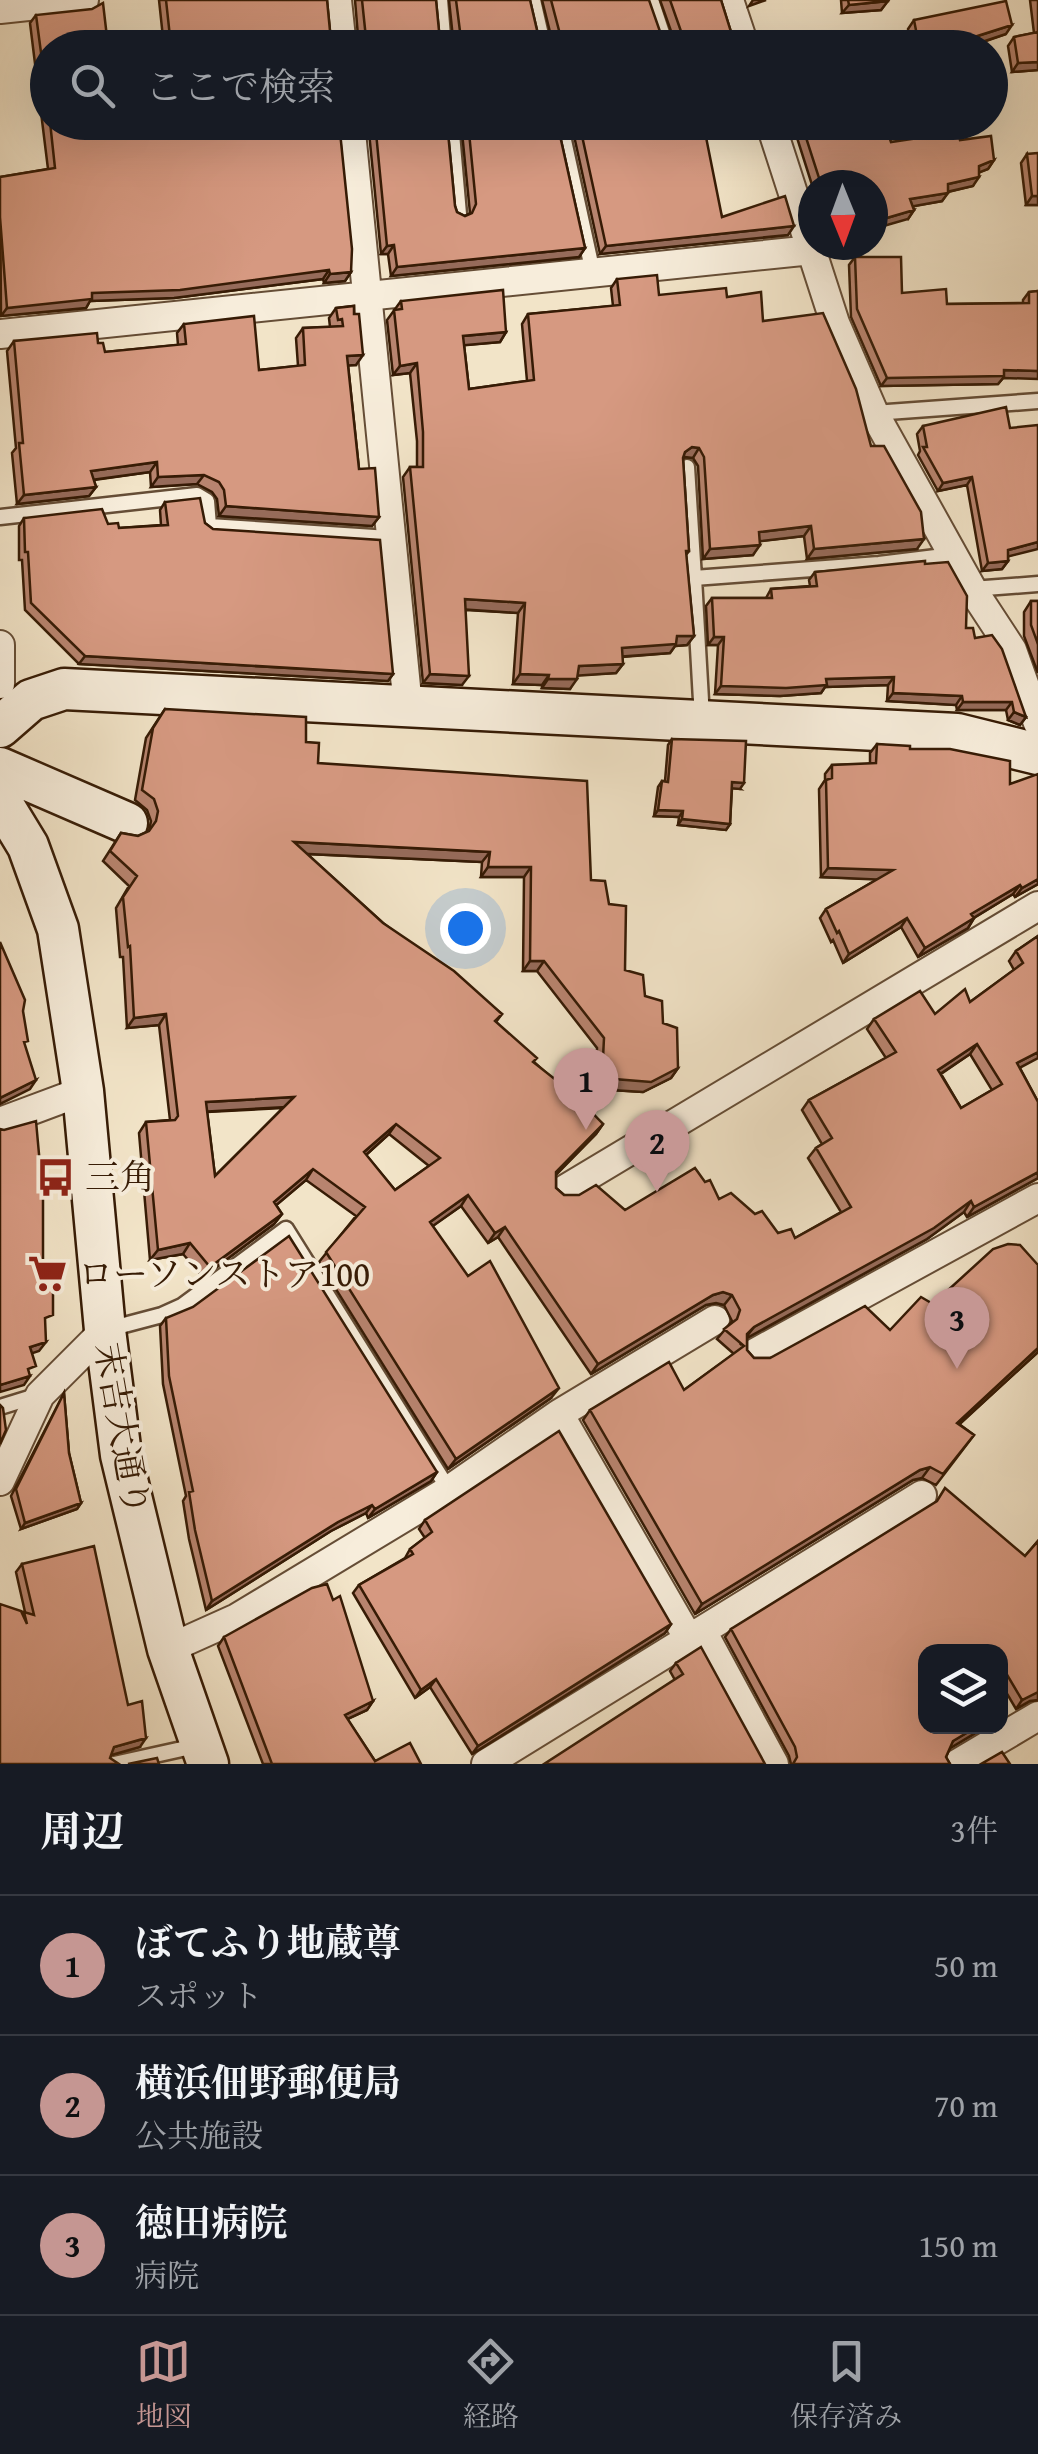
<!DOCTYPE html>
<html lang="ja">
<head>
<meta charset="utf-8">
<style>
	:root { --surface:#171b24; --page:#20242c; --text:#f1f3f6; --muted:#9ea1a6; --line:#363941; --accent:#c59692 }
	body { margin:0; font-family:"Gentium Book Plus","Noto Serif JP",serif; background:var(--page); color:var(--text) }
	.controls { position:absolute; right:30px; bottom:30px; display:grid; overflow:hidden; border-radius:20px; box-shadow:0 10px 40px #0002 }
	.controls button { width:90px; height:90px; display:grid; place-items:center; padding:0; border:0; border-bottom:2px solid var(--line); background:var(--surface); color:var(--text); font:50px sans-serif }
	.compass { position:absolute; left:798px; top:170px; width:90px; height:90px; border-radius:50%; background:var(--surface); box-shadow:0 10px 40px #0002; rotate:179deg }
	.you { position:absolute; left:465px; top:928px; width:35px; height:35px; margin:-25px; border:8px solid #fff; border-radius:50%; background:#1a73e8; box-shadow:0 0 0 15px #1a73e833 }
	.badge { display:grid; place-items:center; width:65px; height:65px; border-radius:50%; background:var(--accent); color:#111; font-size:32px; font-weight:700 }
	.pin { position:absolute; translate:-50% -82px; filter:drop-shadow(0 2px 5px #0008) }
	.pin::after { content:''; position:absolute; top:52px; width:35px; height:30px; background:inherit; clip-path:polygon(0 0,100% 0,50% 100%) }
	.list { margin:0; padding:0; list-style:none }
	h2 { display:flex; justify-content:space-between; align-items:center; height:130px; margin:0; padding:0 40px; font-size:42px }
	h2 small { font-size:32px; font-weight:400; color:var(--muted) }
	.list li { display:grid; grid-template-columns:65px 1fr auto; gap:30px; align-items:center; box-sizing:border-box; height:140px; padding:0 40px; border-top:2px solid var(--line) }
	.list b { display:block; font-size:38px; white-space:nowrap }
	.list p { margin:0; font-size:32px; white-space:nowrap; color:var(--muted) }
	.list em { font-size:32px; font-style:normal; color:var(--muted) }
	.icon { flex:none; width:55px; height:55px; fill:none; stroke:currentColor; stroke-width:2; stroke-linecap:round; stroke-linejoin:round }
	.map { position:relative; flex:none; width:1038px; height:1764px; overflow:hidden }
	.search { position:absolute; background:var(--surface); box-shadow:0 10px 40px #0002; left:30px; right:30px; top:30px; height:110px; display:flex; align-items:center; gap:25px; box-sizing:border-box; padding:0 35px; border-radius:55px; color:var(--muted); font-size:38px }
	.sheet { height:550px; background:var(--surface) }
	nav { display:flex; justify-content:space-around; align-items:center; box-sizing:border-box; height:140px; border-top:2px solid var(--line); background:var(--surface); font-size:28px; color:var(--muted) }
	nav a { display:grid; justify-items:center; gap:5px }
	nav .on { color:var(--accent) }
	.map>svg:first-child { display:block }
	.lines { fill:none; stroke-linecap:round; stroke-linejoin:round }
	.lane-casing { stroke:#654d36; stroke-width:19 }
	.street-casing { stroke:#654d36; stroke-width:32 }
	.secondary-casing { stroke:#361b05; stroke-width:45 }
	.lane { stroke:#f7eddb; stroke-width:14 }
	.street { stroke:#f7eddb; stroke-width:28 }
	.secondary { stroke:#f7eddb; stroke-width:40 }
	.wall { fill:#b8846f; stroke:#361b05; stroke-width:2.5; fill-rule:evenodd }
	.shaded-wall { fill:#966b5a; stroke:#361b05; stroke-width:2.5 }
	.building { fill:#d69981; stroke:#361b05; stroke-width:2.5; fill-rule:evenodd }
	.labels { text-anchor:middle; stroke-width:8; stroke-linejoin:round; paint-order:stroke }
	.poi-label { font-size:35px; fill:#361b05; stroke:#f7eddb; text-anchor:start }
	.street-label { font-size:35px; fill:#361b05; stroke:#f7eddb }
</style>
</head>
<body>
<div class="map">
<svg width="1038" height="1764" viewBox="0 0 1038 1764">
	<rect width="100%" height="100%" fill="#f2e4c8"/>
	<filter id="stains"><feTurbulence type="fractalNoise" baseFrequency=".002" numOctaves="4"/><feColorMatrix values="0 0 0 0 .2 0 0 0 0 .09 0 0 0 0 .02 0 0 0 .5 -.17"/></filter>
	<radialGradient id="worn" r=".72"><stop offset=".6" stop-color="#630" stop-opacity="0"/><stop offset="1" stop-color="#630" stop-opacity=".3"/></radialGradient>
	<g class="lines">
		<defs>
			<path id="lane" d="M440,0L444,48
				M533,0L544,48
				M651,0L667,48
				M451,122L459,214
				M560,122L593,273
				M691,122L696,136
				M874,413L1038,401
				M687,467L694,578
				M0,517L197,495L207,501L209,526L389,538
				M972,589L1038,584
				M702,718L694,578L879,564L952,555
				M109,1329L162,1315L182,1306L286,1229L449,1490
				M0,1407L39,1395
				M114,1764L200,1745"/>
			<path id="street" d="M337,0L342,48
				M729,0L745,48
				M0,9L84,0
				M350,122L408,707
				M770,122L835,323L874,413L972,589L1012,650L1038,723
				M0,334L812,250
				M0,645V684
				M0,1122L83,1091
				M564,1190L1038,906
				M755,1353L1038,1198
				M559,1414L689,1639
				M0,1481L40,1395L105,1330
				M702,1631L774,1764
				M168,1649L237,1618L449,1490L559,1414L715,1320
				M486,1764L922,1495
				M957,1764L1038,1716"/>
			<path id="secondary" d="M0,727L31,700L64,689L957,734L1038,754
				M0,768L127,823
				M0,800L28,846L58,929L83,1091L105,1330L121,1455L168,1649L208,1764"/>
		</defs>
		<use href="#lane" class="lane-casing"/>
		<use href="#street" class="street-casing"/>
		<use href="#secondary" class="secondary-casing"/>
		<use href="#lane" class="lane"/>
		<use href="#street" class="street"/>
		<use href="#secondary" class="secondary"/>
	</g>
	<path class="wall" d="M159,0H327L331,41L164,47Z
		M355,0H436L440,41L447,48H359Z
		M449,0H530L540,43L454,48Z
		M542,0H649L554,48Z
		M660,0H721L736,48H677Z
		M841,0H888L881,10L842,13Z
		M1030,0H1038V70L1012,72L1008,46L1014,37L1034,33Z
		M36,15L108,46L48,48V122H339L351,272L345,281L324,283L323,279L174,298L90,301L86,308L1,316L0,177L48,169L30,23Z
		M914,20L1006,34L966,48H912L908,29Z
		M368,122H447L455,206L457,212L465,216L470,213L461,122H557L585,248L579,257L391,276L388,254H381Z
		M571,122H690L722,217L788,235L600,254Z
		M702,122H738L706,134Z
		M792,122H850L851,125L891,142L960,140L994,160L988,169L979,172L973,186L948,192L942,201L913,206L914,210L908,219L873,185H813V188Z
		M1027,154L1038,205H1026L1021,163Z
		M855,257L902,293L947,304L1023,303V300L1029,292L1038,291L1003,378L998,384L881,386L851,317L849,265Z
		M617,279L659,295L727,297L763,321L871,446L917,549L807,559L804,536L760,541L753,555L703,559L698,466L693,458L685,457L683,458L689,551L686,555L694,636L687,645L675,646L670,653L622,657L623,664L616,673L577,675L570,689L542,688V685L513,684L518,613L465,610L462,685L423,683L403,477L410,467H417V441L410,373L393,375L387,320L401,301L506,332L500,342L464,345L469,389L527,381L522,324L528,314L613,306L611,288Z
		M354,306L356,365H348L359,469L379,517L372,526L219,516L217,499L212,492L197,484L151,487L150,472L94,480L96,487L89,496L17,504L12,453L16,448L7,351L14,341L98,343L105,352L178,345L177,333L184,324L259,370L298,366L296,338L303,328L330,327L329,318L336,308Z
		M923,426L1010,428L1030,550L1008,556V561L1002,569L982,571L967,485L938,491L918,455L920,451L917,434Z
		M165,502L205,523L393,674L388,681L79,664L25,610L22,560H19V526L24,518L108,524L119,528L161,525L160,510Z
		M925,564L966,628L975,638L1026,717L1020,725L1008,720L1006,710H957L956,705L887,701L888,685L825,687L821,693L780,696L715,694L718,645H708L706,606L712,598H766L771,589L810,586L809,580L815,572Z
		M1031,601H1038V673L1024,636V612Z
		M165,709L306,742L318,763L591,880L609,904L625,970L645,996L663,1023L678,1068L671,1078L643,1092L595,1089L597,1048L537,971H523L524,877H481L482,862L307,854L383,923L502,1014L496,1022L534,1062L603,1124L596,1134L556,1175V1188L564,1195L625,1210L719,1199L778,1233L795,1238L841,1212L808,1158L816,1148L822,1144L802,1110L809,1100L886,1058L867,1029L874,1019L935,1014L970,1002L1014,970L1009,961L1016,951L1038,936L1020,1068L1038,1102V1178L967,1217L964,1212L927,1239L747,1338V1350L754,1358H770L890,1330L933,1304L1038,1265V1352L959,1424L974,1435L936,1485L922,1478L913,1480L695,1614L583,1420L590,1410L684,1390L734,1354L717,1339L732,1321L724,1305L716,1303L706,1305L591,1374L498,1237L488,1243L461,1206L432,1226L551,1398L448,1469L319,1262L356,1216L306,1180L276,1205L282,1214L274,1224L203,1277L183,1254L150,1260L139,1133L146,1122L170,1120L159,1025L127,1028L123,957H120L116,908L129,886L103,861L121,833L138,836L149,831L151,821L147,810L135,800L146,738ZM970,1054L992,1090L961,1108L941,1074ZM283,1108L215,1176L207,1112ZM389,1134L429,1166L395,1190L366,1155Z
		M672,739L740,789L732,788L730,824L726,830L678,825L679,817L654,816L658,787L662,781H665L668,745Z
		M877,744L910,749L1010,784L1038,884L1015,897L1013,894L974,918L968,928L918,957L901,927L843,963L833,940L831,942L820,918L826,909L878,879L821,877L819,789L825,780V774L832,765L870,764V753Z
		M166,1318L437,1472L431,1481L368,1518L366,1513L331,1531L206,1610L189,1539L183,1501L186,1496L163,1384L160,1326Z
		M64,1393L69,1453L81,1503L77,1509L21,1529L11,1496Z
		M425,1520L671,1624L665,1633L472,1754L430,1687L415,1698L353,1593L359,1585L405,1558L410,1549L425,1538L419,1529Z
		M1038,1541V1700L1030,1701L1016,1709L1000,1682V1652H926L977,1732L950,1748L946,1757L950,1764H791L789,1756L725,1637L731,1629L1025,1556Z
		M22,1564L128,1705L140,1747L111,1755L110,1758L0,1764L23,1614L25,1612L16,1572Z
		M224,1637L373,1701L367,1710L347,1719L375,1761L421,1764H263L218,1646Z
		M676,1663L764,1764L675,1680L670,1671Z"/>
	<path class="shaded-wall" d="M753,0H766L749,6Z
		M888,1L881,10L842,13L849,5Z
		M1012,25L1006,34L964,48L965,40Z
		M1038,62V70L1012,72L1018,63Z
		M720,122H738L706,134L712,125Z
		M994,160L988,169L973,175L979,166Z
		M979,177L973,186L942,193L948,184Z
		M948,193L942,201L904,208L910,199Z
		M1032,196H1038V205H1026Z
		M914,210L908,219L873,229V222Z
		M794,226L788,235L600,254L606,246Z
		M394,245L388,254H381L387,246Z
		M585,248L579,257L391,276L397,267Z
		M329,270L323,279L174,298L90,301L86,308L1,316L7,308L92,293Z
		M351,272L345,281L324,283L330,274Z
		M506,332L500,342L456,346L463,336Z
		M363,355L356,365L340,366L347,356Z
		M417,363L410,373L393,375L400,366Z
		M1004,370L1038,371V379L1003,378L998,384L881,386L887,378Z
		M692,447L699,448L693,458L685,457L678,461L685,452Z
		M157,462L150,472L84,481L91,471Z
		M204,475L197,484L151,487L158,477Z
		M972,477L967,485L938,491L943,483Z
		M96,487L89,496L17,504L24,495Z
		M226,506L379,517L372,526L219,516Z
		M811,526L804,536L753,542L759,532Z
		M924,539L917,549L807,559L814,549Z
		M1038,542V549L1002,558L1008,550Z
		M760,545L753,555L703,559L710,549Z
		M1008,561L1002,569L982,571L988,563Z
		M465,599L525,603L518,613L458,609Z
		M677,636H694L687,645L675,646L670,653L615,657L622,648Z
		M714,637H724L718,645H708Z
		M85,656L393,674L388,681L79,664Z
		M623,664L616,673L572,676L579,666Z
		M430,674L469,676L462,685L423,683Z
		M520,674L549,675L542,685L513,684Z
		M894,677L888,685L825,687L821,693L780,696L715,694L721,686L826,679Z
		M548,679H577L570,689L542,688Z
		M893,693L962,696L956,705L887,701Z
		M963,702H1012L1006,710H957Z
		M1014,712L1026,717L1020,725L1008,720Z
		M732,782L744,783L740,789L728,788Z
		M658,810L683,811L679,817L654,816Z
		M682,819L730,824L726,830L678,825Z
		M294,842L490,852L482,862L287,853Z
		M488,867H531L524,877H481Z
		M828,868L893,870L887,880L821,877Z
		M1038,879V884L1015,897L1022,888Z
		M1020,885L1013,894L965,923L971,914Z
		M907,918L901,927L843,963L849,954Z
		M974,918L968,928L918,957L925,948Z
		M530,961H544L537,971H523Z
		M166,1014L159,1025L127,1028L134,1018Z
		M977,1044L970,1054L931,1080L938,1070Z
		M1038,1052V1058L1010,1073L1017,1063Z
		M678,1068L671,1078L643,1092L595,1089L602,1078Z
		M36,1080L30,1089L0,1104V1098Z
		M294,1097L287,1107L199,1112L206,1102Z
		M396,1124L389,1134L357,1163L364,1152Z
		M603,1124L596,1134L548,1182L556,1172Z
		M313,1169L306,1180L267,1213L274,1202Z
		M1038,1172V1178L967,1217L974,1207Z
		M468,1195L461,1206L423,1233L430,1222Z
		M971,1201L964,1212L927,1239L747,1338L740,1345L754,1327Z
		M282,1214L274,1224L203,1277L210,1267Z
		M505,1227L498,1237L488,1243L495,1233Z
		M190,1243L183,1254L150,1260L158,1250Z
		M723,1292L732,1295L724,1305L716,1303L706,1305L591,1374L598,1364L713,1295Z
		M46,1342L39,1351L24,1356L30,1347Z
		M1038,1348V1352L950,1433L957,1423Z
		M30,1376L24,1385L0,1392V1385Z
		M559,1388L551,1398L448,1469L456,1459Z
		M930,1467L922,1478L913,1480L695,1614L702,1604L920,1470Z
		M437,1472L431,1481L368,1518L375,1509Z
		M81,1503L77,1509L21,1529L25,1523Z
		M372,1505L366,1513L331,1531L206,1610L212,1601L338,1522Z
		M671,1624L665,1633L472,1754L478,1746Z
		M436,1679L430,1687L415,1698L421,1690Z
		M1036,1692H1038V1700L1030,1701L1016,1709L1022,1700Z
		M373,1701L367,1710L339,1723L345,1715Z
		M978,1726H981L977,1732L947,1750L953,1741Z
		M146,1738L140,1747L108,1756L114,1747Z"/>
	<path class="building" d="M166,0H327L331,41L335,48H162L171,46Z
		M362,0H436L440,41L447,48H363L366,38Z
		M456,0H530L540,43L548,48H456L461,39Z
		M551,0H649L664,43L672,48H556L558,46L561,38Z
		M670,0H721L736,48H679L682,45L683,37Z
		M848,0H888V1L849,5Z
		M1006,1L1012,25L965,40L966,48H932L931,45L919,46L914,20Z
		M103,3L108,46H121L122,48H48V105L36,15L92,9Z
		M1038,32V62L1018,63L1014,37Z
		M50,122H339L352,249L351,272L330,274L329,270L180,290L92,293V299L7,308L0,217V177L55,168Z
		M375,122H447L455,206L457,212L465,216L472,213L476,204L468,122H557L585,248L397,267L394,245L387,246Z
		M579,122H690L695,135L706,137L722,217L785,196L794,226L606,246Z
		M801,122H850L851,125L860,122H884L891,142L958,132L960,140L991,136L994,160L979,166V177L948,184V193L910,199L914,210L873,222V185H819L821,184Z
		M1038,153V196H1032L1027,154Z
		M855,257H901L902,293L946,289L947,304L1029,303V292L1038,291V371L1004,370V376L887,378L857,309Z
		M657,275L659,295L726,288L727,297L761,292L763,321L823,313L856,389L871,446H884L921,512L924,539L814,549L811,526L759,532L760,545L710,549L704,457L699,448L692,447L685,452L683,458L689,551H686L694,636H677L676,644L622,648L623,664L579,666L577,679H548L549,675L520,674L525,603L465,599L469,676L430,674L410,467H423V432L417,363L400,366L394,310L402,309L401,301L503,290L506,332L463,336L469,389L534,380L528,314L620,305L617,279Z
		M354,306V314H359L363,355L347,356L359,469L375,468L379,517L226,506L224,490L219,482L204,475L158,477L157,462L91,471L96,487L24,495L19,443H23L14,341L97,333L98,343H103L105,352L186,344L184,324L254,316L259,370L305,365L303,328L343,326L342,319L338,320L336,308Z
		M1006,407L1010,428L1038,425V542L1008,550V561L988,563L972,477L943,483L923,447H927L923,426Z
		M200,498L205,523L213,529L380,540L393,674L85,656L31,603L28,552H25L24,518L102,509L108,524L118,523L119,528L168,525L165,502Z
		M925,561V564L948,562L967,596L966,628H973L975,638L992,635L1002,649L1026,717L1014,712L1012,702H963L962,696L893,693L894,677L826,679L827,685L786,688L721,686L724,637H714L712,598H772L771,589L817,586L815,572Z
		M1031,601H1038V644L1031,625Z
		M165,709L306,717V742L319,743L318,763L587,781L591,880L605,881L609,904L626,906L625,970L643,975L645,996L662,1001L663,1023L677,1028L678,1068L651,1082L602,1078L604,1038L544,961H530L531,867H488L490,852L294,842L383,923L454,971L502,1014L495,1021L537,1058L533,1062L575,1095L603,1124L556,1172V1188L564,1195H579L596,1185L625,1210L695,1168L705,1182L710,1180L719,1199L731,1193L755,1214L762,1211L778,1233L791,1229L795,1238L851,1207L816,1148L832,1138L809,1100L896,1052L874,1019L920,991L935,1014L965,989L970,1002L1023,963L1016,951L1038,936V1052L1017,1063L1038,1102V1172L974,1207L971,1201L934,1228L754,1327L747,1334V1350L754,1358H770L865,1306L890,1330L921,1297L933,1304L993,1249L1008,1244L1020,1245L1038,1265V1348L957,1423L974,1435L943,1474L930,1467L920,1470L702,1604L590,1410L669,1362L684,1390L744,1346L724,1329L737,1319L740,1310L732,1295L723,1292L713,1295L598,1364L505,1227L495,1233L468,1195L430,1222L468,1276L490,1261L559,1388L456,1459L326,1252L365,1207L313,1169L274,1202L282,1214L210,1267L190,1243L158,1250L146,1122L175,1120L178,1116L166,1014L134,1018L130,946L128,947L123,897L137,876L110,851L121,833L138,836L149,831L156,821L158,811L154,799L142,790L153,728ZM977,1044L1002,1084L961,1108L938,1070ZM294,1097L215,1176L206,1102ZM396,1124L440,1158L395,1190L364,1152Z
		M672,739L746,741L744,783L732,782L730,824L682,819L683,811L658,810L662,781L668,782Z
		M877,744L910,746V749H950L1010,761V784L1038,774V879L1022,888L1020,885L971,914L974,918L925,948L907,918L849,954L839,931L837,933L826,909L893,870L828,868L826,780L832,778V765L876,763Z
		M0,942L25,1000L23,1011L28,1041L24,1042L36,1080L0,1098Z
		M36,1121L43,1198V1277L53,1274V1315L45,1318L46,1342L30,1347L36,1366L28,1369L30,1376L0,1385V1129L4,1130Z
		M289,1236L437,1472L375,1509L372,1505L338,1522L212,1601L195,1530L189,1492L193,1491L169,1376L166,1318L193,1307Z
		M64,1393L69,1453L81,1503L25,1523L16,1489Z
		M0,1405L3,1408L6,1430L0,1444Z
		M559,1431L671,1624L478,1746L436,1679L421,1690L359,1585L413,1554L410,1549L432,1532L425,1520Z
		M945,1488L1025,1556L1038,1541V1692L1022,1700L1000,1663V1652H926V1726H978L953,1741L946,1757L950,1764H793L797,1757L795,1747L731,1629L937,1501Z
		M94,1546L128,1705L142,1701L146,1738L114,1747L110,1758L119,1764H0V1604L21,1611L27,1624L24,1612L34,1615L22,1564Z
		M327,1584L333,1600L340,1596L373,1701L345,1715L375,1761L410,1743L421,1764H272L224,1637L312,1588Z
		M701,1647L765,1764H544L683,1674L676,1663Z
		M1002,1752L1010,1764H981Z
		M157,1758L159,1764H128Z"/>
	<defs>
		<symbol id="bus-bare" viewBox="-9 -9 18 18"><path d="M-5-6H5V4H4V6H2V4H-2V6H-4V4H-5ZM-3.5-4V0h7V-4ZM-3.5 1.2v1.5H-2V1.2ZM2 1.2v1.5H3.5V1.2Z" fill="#8f2418" stroke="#f7eddb" stroke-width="2.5" paint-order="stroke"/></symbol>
		<symbol id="supermarket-bare" viewBox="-9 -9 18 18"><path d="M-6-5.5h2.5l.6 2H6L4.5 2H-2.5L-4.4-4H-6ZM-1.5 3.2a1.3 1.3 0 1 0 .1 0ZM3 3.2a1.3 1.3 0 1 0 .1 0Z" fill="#8f2418" stroke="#f7eddb" stroke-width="2.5" paint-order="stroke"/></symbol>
	</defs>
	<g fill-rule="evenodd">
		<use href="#bus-bare" x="28" y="1150" width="55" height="55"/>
		<use href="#supermarket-bare" x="20" y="1246" width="55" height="55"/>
	</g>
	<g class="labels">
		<g class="poi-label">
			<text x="85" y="1189">三角</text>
			<text x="78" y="1286">ローソンストア100</text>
		</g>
		<g class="street-label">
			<text transform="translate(122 1429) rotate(80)" y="12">末吉大通り</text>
		</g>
	</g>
	<rect width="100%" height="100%" filter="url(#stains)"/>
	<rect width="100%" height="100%" fill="url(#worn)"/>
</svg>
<div class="controls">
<button><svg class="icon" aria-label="layers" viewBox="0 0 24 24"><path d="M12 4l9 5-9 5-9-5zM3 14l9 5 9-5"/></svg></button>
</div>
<svg class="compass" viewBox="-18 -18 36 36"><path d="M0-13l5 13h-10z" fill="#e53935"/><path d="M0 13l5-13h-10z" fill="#9ea1a6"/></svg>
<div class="you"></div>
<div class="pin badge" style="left:586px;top:1130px">1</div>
<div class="pin badge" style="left:657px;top:1192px">2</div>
<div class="pin badge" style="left:957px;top:1369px">3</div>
<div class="search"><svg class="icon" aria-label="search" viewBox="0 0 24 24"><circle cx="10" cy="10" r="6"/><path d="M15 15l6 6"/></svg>ここで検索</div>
</div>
<section class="sheet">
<h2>周辺<small>3件</small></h2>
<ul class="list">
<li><span class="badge">1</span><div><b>ぼてふり地蔵尊</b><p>スポット</p></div><em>50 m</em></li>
<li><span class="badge">2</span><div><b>横浜佃野郵便局</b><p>公共施設</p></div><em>70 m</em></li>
<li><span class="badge">3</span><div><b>徳田病院</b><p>病院</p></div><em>150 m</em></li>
</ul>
</section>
<nav>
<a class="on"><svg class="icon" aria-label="map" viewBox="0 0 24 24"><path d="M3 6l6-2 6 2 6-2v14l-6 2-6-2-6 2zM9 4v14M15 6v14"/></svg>地図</a>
<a><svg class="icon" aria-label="directions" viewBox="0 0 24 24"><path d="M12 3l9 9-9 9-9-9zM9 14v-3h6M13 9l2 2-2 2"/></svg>経路</a>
<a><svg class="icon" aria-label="saved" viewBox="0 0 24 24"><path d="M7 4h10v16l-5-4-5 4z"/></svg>保存済み</a>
</nav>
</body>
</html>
